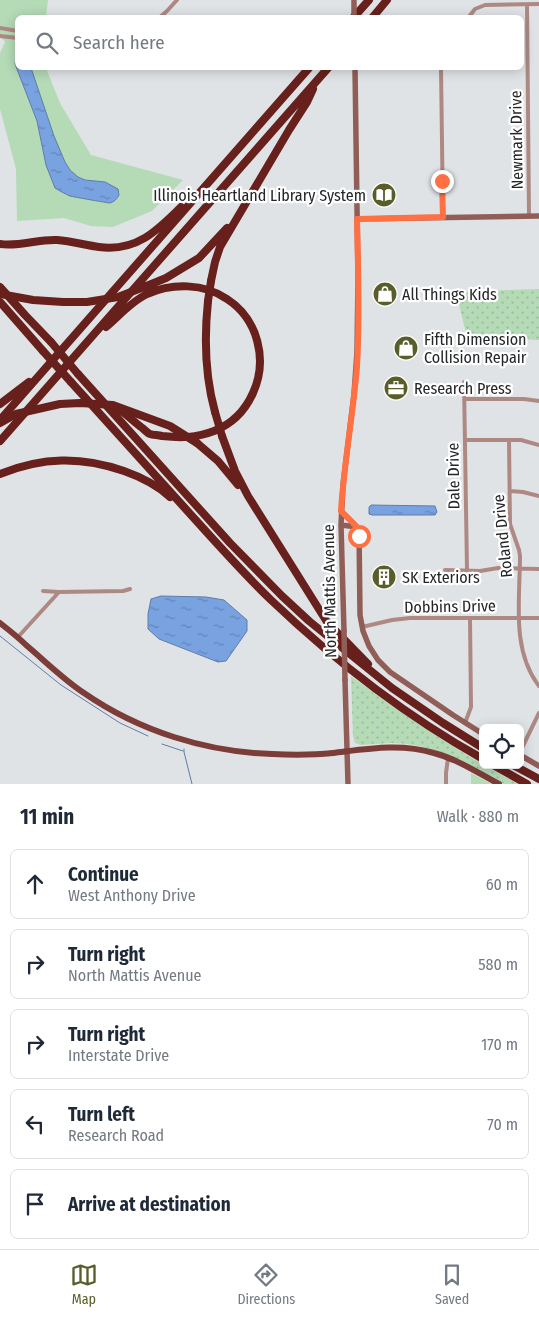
<!DOCTYPE html>
<html lang="en">
<head>
<meta charset="utf-8">
<style>
	:root { --surface:#fff; --page:#f6f6f7; --text:#1f2937; --muted:#747a83; --line:#e0e1e3; --accent:#585d2a }
	body { margin:0; font-family:"Fira Sans Condensed",sans-serif; background:var(--page); color:var(--text) }
	.controls { position:absolute; right:15px; bottom:15px; display:grid; overflow:hidden; border-radius:8px; box-shadow:0 2px 12px #0003 }
	.controls button { width:45px; height:45px; display:grid; place-items:center; padding:0; border:0; border-bottom:1px solid var(--line); background:var(--surface); color:var(--text); font:25px sans-serif }
	.stop { position:absolute; width:15px; height:15px; margin:-11px; border:4px solid #ff7043; border-radius:50%; background:#fff }
	.stop.end { background:#ff7043; border-color:#fff; box-shadow:0 1px 5px #0008 }
	.list { margin:0; padding:0; list-style:none }
	h2 { display:flex; justify-content:space-between; align-items:center; height:65px; margin:0; padding:0 20px; font-size:21px }
	h2 small { font-size:16px; font-weight:400; color:var(--muted) }
	.list li { display:grid; grid-template-columns:32px 1fr auto; gap:15px; align-items:center; box-sizing:border-box; height:70px; margin:0 10px 10px; padding:0 10px; border:1px solid var(--line); border-radius:8px }
	.list b { display:block; font-size:19px; white-space:nowrap }
	.list p { margin:0; font-size:16px; white-space:nowrap; color:var(--muted) }
	.list em { font-size:16px; font-style:normal; color:var(--muted) }
	.icon { flex:none; width:28px; height:28px; fill:none; stroke:currentColor; stroke-width:2; stroke-linecap:round; stroke-linejoin:round }
	.map { position:relative; flex:none; width:539px; height:784px; overflow:hidden }
	.search { position:absolute; background:var(--surface); box-shadow:0 2px 12px #0003; left:15px; right:15px; top:15px; height:55px; display:flex; align-items:center; gap:12px; box-sizing:border-box; padding:0 18px; border-radius:8px; color:var(--muted); font-size:19px }
	.sheet { height:465px; background:var(--surface) }
	nav { display:flex; justify-content:space-around; align-items:center; box-sizing:border-box; height:70px; border-top:1px solid var(--line); background:var(--surface); font-size:14px; color:var(--muted) }
	nav a { display:grid; justify-items:center; gap:2px }
	nav .on { color:var(--accent) }
	.map>svg:first-child { display:block }
	.grass { fill:url(#grass-dots) }
	.green { fill:#b4dab6 }
	.water { fill:url(#water-ripples); stroke:#607ca9 }
	.lines { fill:none; stroke-linecap:round; stroke-linejoin:round }
	.stream { stroke:#607ca9; stroke-width:1 }
	.street { stroke:#ae8984; stroke-width:4 }
	.secondary { stroke:#915d57; stroke-width:5.5 }
	.primary { stroke:#7c3d38; stroke-width:6 }
	.highway { stroke:#67201c; stroke-width:8 }
	.secondary-bridge { stroke:#915d57; stroke-width:5.5 }
	.highway-bridge { stroke:#67201c; stroke-width:8 }
	.route { stroke:#ff7043; stroke-width:6 }
	.labels { text-anchor:middle; stroke-width:4.5; stroke-linejoin:round; paint-order:stroke }
	.street-label { font-size:16px; fill:#242526; stroke:#fff }
	.poi-label { font-size:16px; fill:#242526; stroke:#fff; text-anchor:start }
</style>
</head>
<body>
<div class="map">
<svg width="539" height="784" viewBox="0 0 539 784">
	<defs>
		<pattern id="grass-dots" width="8" height="8" patternUnits="userSpaceOnUse" patternTransform="scale(1.25)"><rect width="8" height="8" fill="#b4dab6"/><path d="M2 2h.1M6 6h.1" fill="none" stroke="#9bbb9c" stroke-width="1.8" stroke-linecap="round"/></pattern>
		<pattern id="water-ripples" width="26" height="14" patternUnits="userSpaceOnUse" patternTransform="scale(1.25)"><rect width="26" height="14" fill="#79a2e1"/><path d="M2 4q2-2 4 0t4 0M15 11q2-2 4 0t4 0" fill="none" stroke="#6384b6"/></pattern>
	</defs>
	<rect width="100%" height="100%" fill="#e0e3e6"/>
	<path class="grass" d="M539,289V340L467,337L456,292Z
		M351,676C405,717 460,753 518,784H504L458,759L441,752L424,747L407,744L392,743L361,745L355,743L353,736Z"/>
	<path class="green" d="M0,0H48L46,17L18,18V68H46L60,103L91,155L183,180L152,211L113,227L91,226L64,218L17,221L16,169L0,109V53L5,42L0,36Z
		M471,773L491,784H471Z"/>
	<path class="water" d="M17,54L18,68H31L54,136L65,162L70,170L78,177L85,180L105,182L118,189L119,195C117,199 114,202 110,203C108,203 74,197 70,196C65,194 60,191 55,188L46,165L37,121L15,64L16,55Z
		M371,505L435,506L437,512L435,515H372L369,514V507Z
		M161,596L206,597L224,600L247,620V631L226,661L218,662L159,639L148,629V614L151,599Z"/>
	<g class="lines">
		<path class="stream" d="M0,636L61,685L120,723L148,736
			M162,744L183,751
			M184,749V752L192,784"/>
		<path class="street" d="M527,5L529,216
			M159,18L167,11L177,0
			M468,18L475,9L485,5L539,4
			M0,28L18,31
			M0,36L18,38
			M441,68L443,217
			M464,382L467,570
			M465,399H524L539,401
			M466,440H521L539,445
			M509,440L510,524L519,550L520,556C520,599 511,650 539,686
			M510,491L523,492L539,496
			M445,570L480,571L498,568L539,569
			M43,591L59,592
			M362,627L392,620L410,618H539
			M18,637L59,592L123,591L130,589
			M465,723L471,707L470,618
			M520,752L539,713
			M446,784V773L448,758"/>
		<path class="secondary" d="M357,219L539,216
			M341,511L357,527
			M341,525L357,527L359,530L360,615L363,631L369,646L378,660L390,672L453,715L483,734
			M344,631L341,525L343,485L354,394L357,352L358,277L355,68
			M345,680L348,784
			M520,755L539,766"/>
		<path class="primary" d="M0,623C9,630 18,637 26,645C45,661 63,679 84,693C139,731 206,752 272,754C293,755 313,755 333,753C367,749 400,743 434,753C457,759 478,773 499,784"/>
		<path class="highway" d="M353,18L369,0
			M372,18L387,0
			M0,244C19,247 38,239 57,240C71,241 85,245 99,247C136,252 157,231 181,207
			M211,281L215,262L220,247L289,130L307,102L313,89
			M0,287L25,315L51,342
			M144,287L166,278L199,258L227,228
			M208,301C204,339 205,376 215,412
			M0,302L43,351
			M106,327C119,316 132,301 147,294C172,283 204,283 227,299C258,319 268,360 253,393C245,411 232,424 214,431C196,438 180,438 162,436C158,435 153,435 150,434C147,433 144,429 141,427C133,421 126,414 118,408
			M78,374L230,543L282,596L309,621L392,688L443,723L483,748
			M71,382C108,423 146,465 183,506C212,538 240,570 271,600C335,661 406,716 483,759
			M0,404L29,382
			M0,420L309,68
			M222,436L235,471L248,496L327,622L368,664
			M0,441L328,68
			M197,443L218,461L238,485
			M0,474C42,457 81,456 124,471C141,477 156,484 170,497
			M493,765L527,784
			M513,765L539,779"/>
		<path class="secondary-bridge" d="M354,1V18
			M344,631L345,680"/>
		<path class="highway-bridge" d="M0,294L33,300L63,302H87L118,297L144,287
			M208,301L211,281
			M51,342L78,374
			M43,351L71,382
			M215,412L222,436
			M0,423L16,414L60,404L80,403L113,405L170,426L197,443"/>
	</g>
	<g class="lines">
		<path class="route" d="M359,536L357,527L341,511C344,463 353,415 357,367C360,318 358,268 357,219L443,217L442,181"/>
	</g>
	<defs>
		<symbol id="library-disc" viewBox="-11 -11 22 22"><circle r="9.5" fill="#585d2a" stroke="#fff"/><path d="M-6-4Q-3-5.5-.7-3.5V5Q-3 3-6 4ZM6-4Q3-5.5 .7-3.5V5Q3 3 6 4Z" fill="#fff"/></symbol>
		<symbol id="shop-disc" viewBox="-11 -11 22 22"><circle r="9.5" fill="#585d2a" stroke="#fff"/><path d="M-5-2.5h2.3a2.7 3.5 0 0 1 5.4 0H5L5.5 6h-11ZM-1.5-2.5h3a1.5 2.3 0 0 0-3 0Z" fill="#fff"/></symbol>
		<symbol id="office-disc" viewBox="-11 -11 22 22"><circle r="9.5" fill="#585d2a" stroke="#fff"/><path d="M-6-3h4V-5.5h4V-3h4V5H-6ZM-1-4.5V-3h2v-1.5ZM-6 0V1H6V0Z" fill="#fff"/></symbol>
		<symbol id="building-disc" viewBox="-11 -11 22 22"><circle r="9.5" fill="#585d2a" stroke="#fff"/><path d="M-4-6H4V6H1V3H-1V6H-4ZM-2.5-4.3h1.7v1.8h-1.7ZM.8-4.3h1.7v1.8H.8ZM-2.5-1h1.7V.8h-1.7ZM.8-1h1.7V.8H.8Z" fill="#fff"/></symbol>
	</defs>
	<g fill-rule="evenodd">
		<use href="#library-disc" x="370" y="181" width="28" height="28"/>
		<use href="#shop-disc" x="371" y="280" width="28" height="28"/>
		<use href="#shop-disc" x="392" y="334" width="28" height="28"/>
		<use href="#office-disc" x="382" y="374" width="28" height="28"/>
		<use href="#building-disc" x="370" y="563" width="28" height="28"/>
	</g>
	<g class="labels">
		<g class="street-label">
			<text transform="translate(516 140) rotate(-91)" y="6">Newmark Drive</text>
			<text transform="translate(453 476) rotate(-91)" y="6">Dale Drive</text>
			<text transform="translate(502 536) rotate(-96)" y="6">Roland Drive</text>
			<text transform="translate(329 591) rotate(-91)" y="6">North Mattis Avenue</text>
			<text transform="translate(450 606) rotate(-1)" y="6">Dobbins Drive</text>
		</g>
		<g class="poi-label">
			<text x="366" y="201" text-anchor="end">Illinois Heartland Library System</text>
			<text x="402" y="300">All Things Kids</text>
			<text x="424" y="345">Fifth Dimension<tspan x="424" dy="18">Collision Repair</tspan></text>
			<text x="414" y="394">Research Press</text>
			<text x="402" y="583">SK Exteriors</text>
		</g>
	</g>
</svg>
<div class="controls">
<button><svg class="icon" aria-label="locate" viewBox="0 0 24 24"><circle cx="12" cy="12" r="6"/><path d="M12 2v4M12 18v4M2 12h4M18 12h4"/></svg></button>
</div>
<div class="stop" style="left:359px;top:536px"></div>
<div class="stop end" style="left:442px;top:181px"></div>
<div class="search"><svg class="icon" aria-label="search" viewBox="0 0 24 24"><circle cx="10" cy="10" r="6"/><path d="M15 15l6 6"/></svg>Search here</div>
</div>
<section class="sheet">
<h2>11 min<small>Walk · 880 m</small></h2>
<ul class="list">
<li><svg class="icon" aria-label="ahead" viewBox="0 0 24 24"><path d="M12 20V5M6 11l6-6 6 6"/></svg><div><b>Continue</b><p>West Anthony Drive</p></div><em>60 m</em></li>
<li><svg class="icon" aria-label="right" viewBox="0 0 24 24"><path d="M7 20v-9h11M14 6l5 5-5 5"/></svg><div><b>Turn right</b><p>North Mattis Avenue</p></div><em>580 m</em></li>
<li><svg class="icon" aria-label="right" viewBox="0 0 24 24"><path d="M7 20v-9h11M14 6l5 5-5 5"/></svg><div><b>Turn right</b><p>Interstate Drive</p></div><em>170 m</em></li>
<li><svg class="icon" aria-label="left" viewBox="0 0 24 24"><path d="M17 20v-9H6M10 6l-5 5 5 5"/></svg><div><b>Turn left</b><p>Research Road</p></div><em>70 m</em></li>
<li><svg class="icon" aria-label="arrive" viewBox="0 0 24 24"><path d="M6 21V4h12l-3 4 3 4H6"/></svg><div><b>Arrive at destination</b></div></li>
</ul>
</section>
<nav>
<a class="on"><svg class="icon" aria-label="map" viewBox="0 0 24 24"><path d="M3 6l6-2 6 2 6-2v14l-6 2-6-2-6 2zM9 4v14M15 6v14"/></svg>Map</a>
<a><svg class="icon" aria-label="directions" viewBox="0 0 24 24"><path d="M12 3l9 9-9 9-9-9zM9 14v-3h6M13 9l2 2-2 2"/></svg>Directions</a>
<a><svg class="icon" aria-label="saved" viewBox="0 0 24 24"><path d="M7 4h10v16l-5-4-5 4z"/></svg>Saved</a>
</nav>
</body>
</html>
